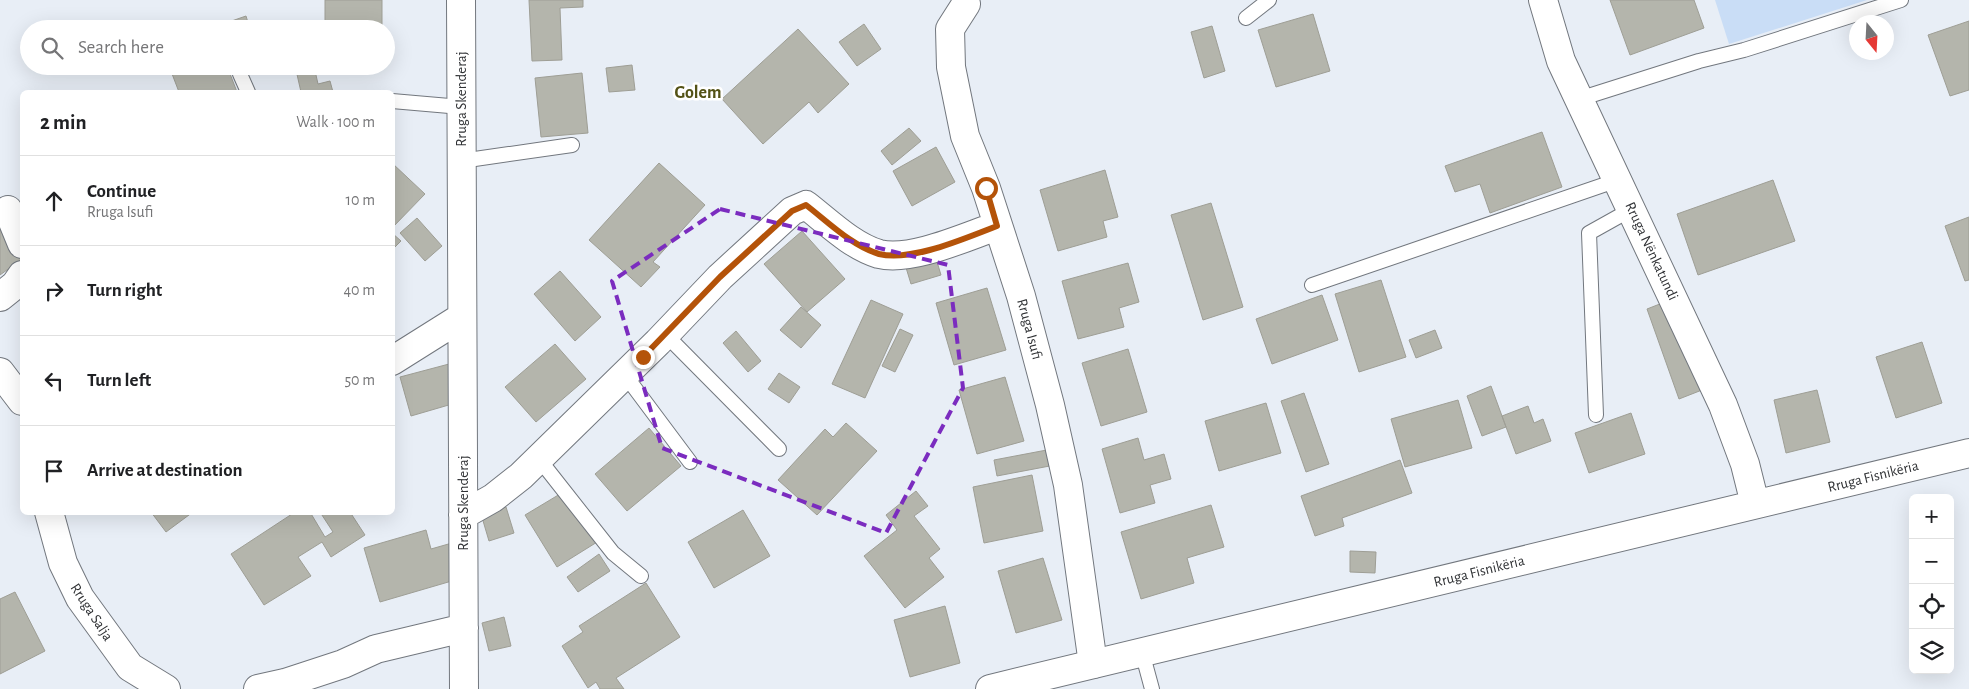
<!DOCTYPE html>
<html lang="en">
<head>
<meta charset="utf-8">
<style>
	:root { --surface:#fff; --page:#f2f2f2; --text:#202124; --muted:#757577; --line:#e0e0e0 }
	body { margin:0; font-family:"Alegreya Sans",sans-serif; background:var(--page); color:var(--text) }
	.controls { position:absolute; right:15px; bottom:15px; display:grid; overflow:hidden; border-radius:8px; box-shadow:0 5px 20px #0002 }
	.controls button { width:45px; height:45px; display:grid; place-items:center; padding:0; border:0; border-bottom:1px solid var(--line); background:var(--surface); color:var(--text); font:25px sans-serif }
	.compass { position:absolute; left:1849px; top:15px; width:45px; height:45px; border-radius:50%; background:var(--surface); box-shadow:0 5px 20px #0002; rotate:162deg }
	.stop { position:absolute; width:15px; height:15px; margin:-11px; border:4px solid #b45309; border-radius:50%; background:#fff }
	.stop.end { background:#b45309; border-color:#fff; box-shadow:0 1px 5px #0008 }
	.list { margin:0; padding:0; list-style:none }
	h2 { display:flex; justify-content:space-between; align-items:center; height:65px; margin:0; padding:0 20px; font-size:21px }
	h2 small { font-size:16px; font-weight:400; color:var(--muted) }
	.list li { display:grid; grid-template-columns:32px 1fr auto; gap:15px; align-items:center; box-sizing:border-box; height:90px; padding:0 20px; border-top:1px solid var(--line) }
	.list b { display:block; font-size:19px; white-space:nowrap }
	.list p { margin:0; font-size:16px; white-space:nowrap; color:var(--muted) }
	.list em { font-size:16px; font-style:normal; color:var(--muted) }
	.icon { flex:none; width:28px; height:28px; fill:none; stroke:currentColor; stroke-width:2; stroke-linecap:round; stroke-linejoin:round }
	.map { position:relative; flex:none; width:1969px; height:689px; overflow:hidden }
	.search { position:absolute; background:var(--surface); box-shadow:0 5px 20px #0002; left:20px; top:20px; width:375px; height:55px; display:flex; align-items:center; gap:12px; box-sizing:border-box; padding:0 18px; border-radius:28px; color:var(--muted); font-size:19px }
	.panel { position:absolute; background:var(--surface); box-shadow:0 5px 20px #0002; left:20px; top:90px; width:375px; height:425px; border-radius:8px }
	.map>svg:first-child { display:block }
	.green { fill:#c9ddf6 }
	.building { fill:#b4b5ac; stroke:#9e9e95 }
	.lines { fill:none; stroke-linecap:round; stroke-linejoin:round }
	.service-casing { stroke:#72777e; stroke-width:16 }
	.minor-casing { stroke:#72777e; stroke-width:30 }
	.tertiary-casing { stroke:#72777e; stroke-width:30 }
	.service { stroke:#fff; stroke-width:14 }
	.minor { stroke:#fff; stroke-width:28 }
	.tertiary { stroke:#fff; stroke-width:28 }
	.route { stroke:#b45309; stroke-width:6 }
	.marked { fill:none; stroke:#7b2cbf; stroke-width:4; stroke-dasharray:10 6; stroke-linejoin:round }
	.labels { text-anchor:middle; stroke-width:5; stroke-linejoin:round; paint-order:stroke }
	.street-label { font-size:15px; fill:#303235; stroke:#fff }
	.quarter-label { font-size:18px; font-weight:bold; fill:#535216; stroke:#fff }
</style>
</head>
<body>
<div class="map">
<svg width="1969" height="689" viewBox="0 0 1969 689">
	<rect width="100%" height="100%" fill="#e8eef6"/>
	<path class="green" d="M1715,0H1867L1729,44Z"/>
	<path class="building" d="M325,0H382V29H325Z
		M529,0H583V7L560,8L562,60L532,61Z
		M1610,0H1694L1704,28L1630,55Z
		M1313,14L1330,71L1276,87L1258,30Z
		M246,16L250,29H225L223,24Z
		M1969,21V90L1950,96L1928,35Z
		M864,24L881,49L857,66L839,42Z
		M1212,26L1225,71L1204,78L1191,32Z
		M798,29L849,84L818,113L809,102L763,144L722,99Z
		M632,65L635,90L609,92L606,68Z
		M169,66H227L237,92H179Z
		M314,66L318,84L330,81L333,92H301L296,70Z
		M582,73L588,133L541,137L535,78Z
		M909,128L921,141L892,165L881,151Z
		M1542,132L1562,187L1490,213L1480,184L1455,192L1445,166Z
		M936,147L955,182L912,206L893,171Z
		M392,163L425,194L392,228Z
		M659,163L705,205L653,262L660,267L641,287L589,240Z
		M1105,170L1118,217L1103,221L1107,237L1058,251L1040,190Z
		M1773,180L1795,241L1698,275L1677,214Z
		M1211,203L1243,307L1203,320L1171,215Z
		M1969,217V280L1965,281L1945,226Z
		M417,218L442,246L425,261L400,233Z
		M0,224L22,257V259L0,275Z
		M802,231L845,279L807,312L764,264Z
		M392,233L401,241L392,250Z
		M934,252L941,275L911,284L904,261Z
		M1128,263L1139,302L1119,308L1124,327L1078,339L1062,281Z
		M560,271L601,317L575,341L534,294Z
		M1381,280L1406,357L1359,372L1335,294Z
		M987,288L1006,350L954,365L936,303Z
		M1322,295L1338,340L1272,364L1256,319Z
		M871,300L903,314L865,398L832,384Z
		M1670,300L1702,390L1679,399L1647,309Z
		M801,307L821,325L801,348L780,330Z
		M900,329L913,335L895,372L882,366Z
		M1435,330L1442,348L1416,358L1409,340Z
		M736,331L761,361L748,372L723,343Z
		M1922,342L1942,403L1896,418L1876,357Z
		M555,344L586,379L536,422L505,387Z
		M1128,349L1147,412L1101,426L1082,363Z
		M449,364L459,402L411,416L400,377Z
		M779,373L800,387L789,403L768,389Z
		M1005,377L1024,441L977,454L959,390Z
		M1491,386L1506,427L1482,436L1467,396Z
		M1817,390L1830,442L1786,453L1774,400Z
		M1304,393L1329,464L1306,472L1281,401Z
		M1458,400L1472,448L1405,467L1391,419Z
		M1266,403L1281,453L1219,471L1205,421Z
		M1528,406L1534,423L1543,419L1551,441L1516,454L1502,416Z
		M1631,413L1645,454L1589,473L1575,433Z
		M846,423L877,451L817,515L778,480L825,429L833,437Z
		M649,428L681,466L627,511L595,474Z
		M1138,438L1144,460L1164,454L1171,479L1150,485L1155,503L1120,513L1102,449Z
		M1052,449L1055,465L997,476L994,460Z
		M1400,460L1412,493L1342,518L1344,526L1315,536L1301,496Z
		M1032,475L1043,531L984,543L973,487Z
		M570,488L602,539L557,567L525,515Z
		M916,491L928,506L914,516L940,549L929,558L944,577L905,608L864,556L897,530L886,515Z
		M1211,505L1224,547L1187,558L1194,583L1141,599L1121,532Z
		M506,507L514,533L489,541L481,514Z
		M743,510L770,556L714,588L688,542Z
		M151,512H193L166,532Z
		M295,512H310L325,537L333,532L320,512H350L365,535L331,557L322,542L298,557L311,576L264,605L231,554Z
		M426,530L431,549L452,543L462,578L380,602L364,548Z
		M1350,551L1376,552L1375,573L1350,572Z
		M599,554L610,571L578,592L567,577Z
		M1043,558L1062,620L1016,633L998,571Z
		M646,583L680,637L616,678L624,689H600L596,682L588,688L562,646L583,632L579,626Z
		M15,592L45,651L0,674V599Z
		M945,606L960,663L910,677L894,620Z
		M504,617L511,646L489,651L482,623Z"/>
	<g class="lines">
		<defs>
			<path id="service" d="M1246,18L1269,0
				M240,74L248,92
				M1579,99L1699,61L1744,50L1901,0
				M392,101L461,107
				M461,161L572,145
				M1312,285L1618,180
				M665,334L779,449
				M625,375L690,462
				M1596,415L1589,233L1632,209
				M539,459L613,553L641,576
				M1142,652L1152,689"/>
			<path id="minor" d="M461,0L464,689
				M966,4L950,29L951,67L965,136L986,188L1021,296L1050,405L1068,485L1093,664
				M8,210L22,244
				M0,297L15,285L22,275
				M392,361L462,317
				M0,372L22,401
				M49,512L63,563L80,598L130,667L166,689
				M463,515L493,498L521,476L658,342L720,277L792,211L806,205C828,222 852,246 879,254C911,262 965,237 997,226
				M258,689L285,683L343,664L376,649L464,628"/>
			<path id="tertiary" d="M1543,0L1561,61L1723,405L1745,464L1755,504
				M990,689L1969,453"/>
		</defs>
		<use href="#service" class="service-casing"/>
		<use href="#minor" class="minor-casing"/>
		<use href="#tertiary" class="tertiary-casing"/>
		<use href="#service" class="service"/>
		<use href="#minor" class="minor"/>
		<use href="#tertiary" class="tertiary"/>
	</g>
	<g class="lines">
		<path class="route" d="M643,357L720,277L792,211L806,205C828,222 852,246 879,254C912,262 965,238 997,226L986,188"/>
	</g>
	<path class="marked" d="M720,209L948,265L963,388L886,533L662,448L612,281Z"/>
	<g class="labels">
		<g class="street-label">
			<text transform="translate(461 99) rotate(-90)" y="5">Rruga Skenderaj</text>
			<text transform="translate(1652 251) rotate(65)" y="5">Rruga Nënkatundi</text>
			<text transform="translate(1030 329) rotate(75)" y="5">Rruga Isufi</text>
			<text transform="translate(1873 476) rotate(-14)" y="5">Rruga Fisnikëria</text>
			<text transform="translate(463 503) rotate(-90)" y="5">Rruga Skenderaj</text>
			<text transform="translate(1479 571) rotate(-14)" y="5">Rruga Fisnikëria</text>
			<text transform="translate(92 612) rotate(57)" y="5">Rruga Salja</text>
		</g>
		<g class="quarter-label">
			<text x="698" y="98">Golem</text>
		</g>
	</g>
</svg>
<div class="controls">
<button>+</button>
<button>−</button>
<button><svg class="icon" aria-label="locate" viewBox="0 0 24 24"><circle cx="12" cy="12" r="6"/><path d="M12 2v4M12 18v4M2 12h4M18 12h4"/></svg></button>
<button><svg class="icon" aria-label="layers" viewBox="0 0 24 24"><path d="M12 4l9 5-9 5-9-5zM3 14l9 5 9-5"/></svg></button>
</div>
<svg class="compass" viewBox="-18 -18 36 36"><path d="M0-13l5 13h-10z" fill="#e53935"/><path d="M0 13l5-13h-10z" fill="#757577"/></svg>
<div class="stop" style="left:986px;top:188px"></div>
<div class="stop end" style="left:643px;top:357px"></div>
<div class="search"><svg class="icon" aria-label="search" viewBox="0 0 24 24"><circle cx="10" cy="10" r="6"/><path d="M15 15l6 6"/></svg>Search here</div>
<section class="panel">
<h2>2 min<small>Walk · 100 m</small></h2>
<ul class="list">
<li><svg class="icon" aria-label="ahead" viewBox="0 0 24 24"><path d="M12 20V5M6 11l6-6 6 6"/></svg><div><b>Continue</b><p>Rruga Isufi</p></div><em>10 m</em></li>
<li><svg class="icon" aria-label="right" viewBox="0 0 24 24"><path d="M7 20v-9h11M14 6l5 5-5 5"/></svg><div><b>Turn right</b></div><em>40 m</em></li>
<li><svg class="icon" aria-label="left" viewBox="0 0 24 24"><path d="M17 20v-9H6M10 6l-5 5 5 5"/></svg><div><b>Turn left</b></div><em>50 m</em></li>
<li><svg class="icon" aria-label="arrive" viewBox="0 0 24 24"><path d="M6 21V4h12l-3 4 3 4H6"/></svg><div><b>Arrive at destination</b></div></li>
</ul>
</section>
</div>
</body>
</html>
